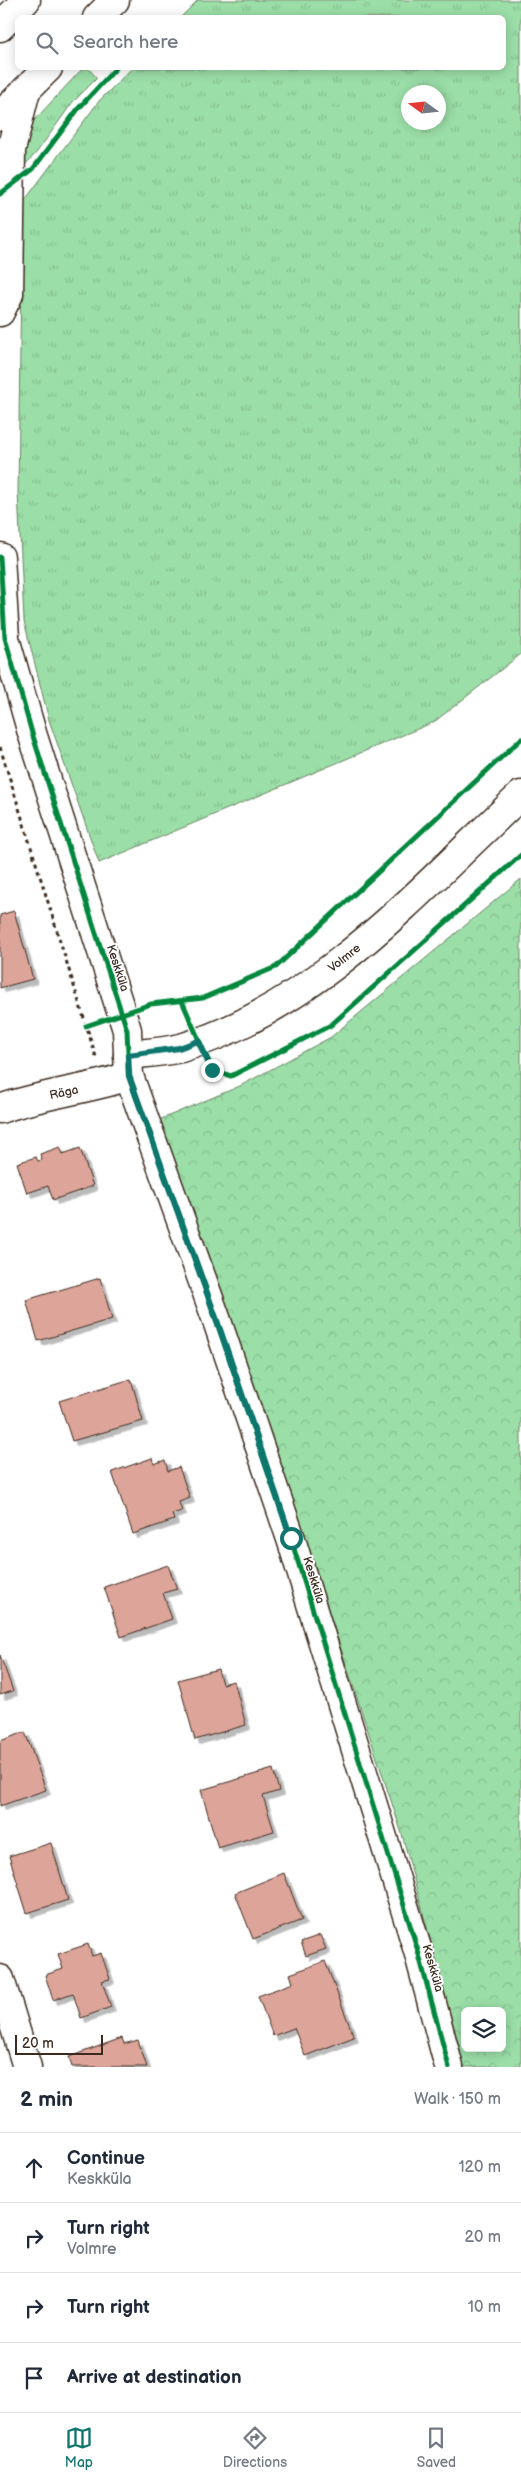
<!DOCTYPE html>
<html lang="en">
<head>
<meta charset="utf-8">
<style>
	:root { --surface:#fff; --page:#f6f6f7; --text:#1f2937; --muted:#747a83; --line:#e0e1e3; --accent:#0f766e }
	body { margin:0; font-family:"Balsamiq Sans",sans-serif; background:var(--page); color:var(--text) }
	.controls { position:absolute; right:15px; bottom:15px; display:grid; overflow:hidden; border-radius:8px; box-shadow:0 2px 12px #0003 }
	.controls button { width:45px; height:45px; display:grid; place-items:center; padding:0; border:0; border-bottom:1px solid var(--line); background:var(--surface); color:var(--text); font:25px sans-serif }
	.compass { position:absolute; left:401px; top:85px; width:45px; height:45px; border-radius:50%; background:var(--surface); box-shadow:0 2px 12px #0003; rotate:285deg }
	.scale { position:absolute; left:15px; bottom:12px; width:88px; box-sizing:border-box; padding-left:5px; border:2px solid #3b2a1e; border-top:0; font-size:14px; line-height:18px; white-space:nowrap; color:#3b2a1e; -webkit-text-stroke:4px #fff; paint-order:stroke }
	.stop { position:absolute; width:15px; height:15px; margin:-11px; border:4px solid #0f766e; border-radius:50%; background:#fff }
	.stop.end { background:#0f766e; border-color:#fff; box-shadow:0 1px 5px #0008 }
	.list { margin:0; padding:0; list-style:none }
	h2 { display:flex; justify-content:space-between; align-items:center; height:65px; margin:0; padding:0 20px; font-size:21px }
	h2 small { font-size:16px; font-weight:400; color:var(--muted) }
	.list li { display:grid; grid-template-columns:32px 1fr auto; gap:15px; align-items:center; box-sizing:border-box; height:70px; padding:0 20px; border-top:1px solid var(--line) }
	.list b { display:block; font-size:19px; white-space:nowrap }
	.list p { margin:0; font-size:16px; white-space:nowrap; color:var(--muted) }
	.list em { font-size:16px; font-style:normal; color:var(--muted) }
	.icon { flex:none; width:28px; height:28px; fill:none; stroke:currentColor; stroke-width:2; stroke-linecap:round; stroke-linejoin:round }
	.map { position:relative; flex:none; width:521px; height:2067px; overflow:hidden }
	.search { position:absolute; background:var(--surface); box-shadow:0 2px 12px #0003; left:15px; right:15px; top:15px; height:55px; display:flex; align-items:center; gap:12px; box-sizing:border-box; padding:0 18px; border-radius:8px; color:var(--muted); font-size:19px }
	.sheet { height:345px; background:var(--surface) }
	nav { display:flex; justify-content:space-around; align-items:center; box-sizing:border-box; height:70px; border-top:1px solid var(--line); background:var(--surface); font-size:14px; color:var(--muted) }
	nav a { display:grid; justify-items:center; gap:2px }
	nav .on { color:var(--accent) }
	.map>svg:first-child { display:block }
	.grass { fill:url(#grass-tufts); stroke:#6b8463; fill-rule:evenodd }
	.forest { fill:url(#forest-crowns); stroke:#6b8463; fill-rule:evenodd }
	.building { fill:#dda49a; stroke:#3b2a1e; filter:url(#shadow) }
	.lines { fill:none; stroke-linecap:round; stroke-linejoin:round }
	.minor-casing { stroke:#3b2a1e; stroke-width:31 }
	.major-casing { stroke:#3b2a1e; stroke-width:31 }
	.path { stroke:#3b2a1e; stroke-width:3; stroke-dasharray:4 4; stroke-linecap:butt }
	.minor { stroke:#fff; stroke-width:28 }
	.major { stroke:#fff; stroke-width:28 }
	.cycleway-casing { stroke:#fff; stroke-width:8 }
	.cycleway { stroke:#00873e; stroke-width:5 }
	.route { stroke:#0f766e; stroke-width:6 }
	.labels { text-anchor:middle; stroke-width:4; stroke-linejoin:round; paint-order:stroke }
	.street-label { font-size:12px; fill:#3b2a1e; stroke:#fff }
</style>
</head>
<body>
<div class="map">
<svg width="521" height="2067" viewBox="0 0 521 2067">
	<defs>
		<pattern id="grass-tufts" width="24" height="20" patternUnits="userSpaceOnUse" patternTransform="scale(1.25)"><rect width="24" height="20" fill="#9bdea8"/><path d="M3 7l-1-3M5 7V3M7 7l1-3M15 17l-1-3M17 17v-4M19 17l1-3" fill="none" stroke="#86bf90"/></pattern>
		<pattern id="forest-crowns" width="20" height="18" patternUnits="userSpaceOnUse" patternTransform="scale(1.25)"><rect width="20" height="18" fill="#9bdea8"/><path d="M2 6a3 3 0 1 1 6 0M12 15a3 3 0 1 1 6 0" fill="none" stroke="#86bf90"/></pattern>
		<filter id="shadow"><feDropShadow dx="4.5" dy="4.5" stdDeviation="0" flood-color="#0004"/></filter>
	</defs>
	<rect width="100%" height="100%" fill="#fff"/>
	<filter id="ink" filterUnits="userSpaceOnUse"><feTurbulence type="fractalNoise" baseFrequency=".02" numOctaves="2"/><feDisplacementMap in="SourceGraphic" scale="10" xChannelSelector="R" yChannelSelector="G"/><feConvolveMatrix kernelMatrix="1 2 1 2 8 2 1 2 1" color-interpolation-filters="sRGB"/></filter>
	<g filter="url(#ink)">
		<path class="grass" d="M198,0H521V654L434,722L99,863L49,720L24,621L18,492L22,204L99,101L132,68H504V18L181,17ZM408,92H438V122H408Z
			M83,68H88L97,78L72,103L37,152L22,168L28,127Z"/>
		<path class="forest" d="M521,879V2067H464L402,1834L269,1430L159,1120L240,1086L331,1037ZM465,2011H502V2048H465Z"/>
		<path class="building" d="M14,911L33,979L0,988V915Z
			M60,1147L63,1154L80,1148L93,1186L53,1200L48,1186L27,1193L17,1163L36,1157L38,1161L42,1160L40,1154Z
			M100,1278L112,1319L38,1341L26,1300Z
			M131,1379L143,1421L72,1441L59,1401Z
			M152,1458L154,1464L165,1460L168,1471L179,1467L190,1498L179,1502L182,1511L172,1514L174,1520L133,1534L112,1472Z
			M168,1565L177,1589L163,1593L172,1619L121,1637L104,1587Z
			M0,1655L13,1691L0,1695Z
			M218,1669L222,1684L234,1681L246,1725L195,1740L178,1680Z
			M25,1732L46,1790L0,1806V1741Z
			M273,1769L279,1791L263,1796L274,1831L218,1848L201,1790Z
			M51,1843L68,1900L27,1913L9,1856Z
			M284,1873L302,1920L253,1939L235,1893Z
			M320,1935L326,1949L306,1956L301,1942Z
			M88,1944L92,1956L101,1953L110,1979L102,1981L111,2007L81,2018L73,1993L53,2000L45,1975L63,1969L58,1954Z
			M325,1961L354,2037L305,2056L294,2028L273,2036L258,1996L293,1983L290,1974Z
			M122,2038L124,2044L138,2040L147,2067H72L69,2057Z"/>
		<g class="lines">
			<defs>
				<g id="minor">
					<path d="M0,312L9,294L11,150L26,90"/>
					<path d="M0,557L5,638L32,733L127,1030L129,1076L216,1318L291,1539L418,1951L449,2067"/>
					<path id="s1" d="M128,1055C145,1053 164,1052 181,1048C319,1006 419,890 521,795"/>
					<path id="s2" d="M0,1109C42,1094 87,1090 129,1076"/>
					<path d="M0,1979L27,2067"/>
				</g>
				<path id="major" d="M97,18L115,0
					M0,27L26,0
					M0,116L48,68"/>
			</defs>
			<use href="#minor" class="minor-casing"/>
			<use href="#major" class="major-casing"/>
			<path class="path" d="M0,747L96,1057"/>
			<use href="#minor" class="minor"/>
			<use href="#major" class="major"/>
			<defs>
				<path id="cycleway" d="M0,194L33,169L78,109L116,68
					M0,557L5,638L32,733L127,1030L129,1076L216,1318L291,1539L418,1951L449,2067
					M182,1001L212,1070L231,1076L331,1025L521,855
					M86,1026L151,1004L203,998L276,967L521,739"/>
			</defs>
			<use href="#cycleway" class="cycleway-casing"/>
			<use href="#cycleway" class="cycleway"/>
		</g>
	</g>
	<g class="lines" filter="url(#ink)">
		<path class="route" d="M212,1070L198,1041L179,1048L128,1055L129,1076L216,1318L291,1538"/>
	</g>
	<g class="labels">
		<g class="street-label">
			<text dy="4" stroke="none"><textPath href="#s1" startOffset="241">Volmre</textPath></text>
			<text transform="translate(118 968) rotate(72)" y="4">Keskküla</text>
			<text dy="4" stroke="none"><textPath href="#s2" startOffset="66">Räga</textPath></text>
			<text transform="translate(314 1580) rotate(73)" y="4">Keskküla</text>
			<text transform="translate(433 1968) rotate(74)" y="4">Keskküla</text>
		</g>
	</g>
</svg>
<div class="controls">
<button><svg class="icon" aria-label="layers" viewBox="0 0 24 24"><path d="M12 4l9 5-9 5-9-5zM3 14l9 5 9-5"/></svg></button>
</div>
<svg class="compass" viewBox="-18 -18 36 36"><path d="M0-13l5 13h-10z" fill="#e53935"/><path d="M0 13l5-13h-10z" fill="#747a83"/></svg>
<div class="scale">20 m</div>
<div class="stop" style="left:291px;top:1538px"></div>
<div class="stop end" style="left:212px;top:1070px"></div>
<div class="search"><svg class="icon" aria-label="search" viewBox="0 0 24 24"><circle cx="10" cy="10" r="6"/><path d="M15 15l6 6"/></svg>Search here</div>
</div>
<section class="sheet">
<h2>2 min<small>Walk · 150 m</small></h2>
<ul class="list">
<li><svg class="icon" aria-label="ahead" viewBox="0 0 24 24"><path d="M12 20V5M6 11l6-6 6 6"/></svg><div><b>Continue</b><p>Keskküla</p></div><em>120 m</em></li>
<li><svg class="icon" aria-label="right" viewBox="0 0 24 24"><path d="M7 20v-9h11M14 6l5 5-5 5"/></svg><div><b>Turn right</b><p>Volmre</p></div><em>20 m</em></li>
<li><svg class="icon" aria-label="right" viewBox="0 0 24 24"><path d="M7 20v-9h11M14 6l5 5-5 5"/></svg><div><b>Turn right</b></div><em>10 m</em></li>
<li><svg class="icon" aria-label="arrive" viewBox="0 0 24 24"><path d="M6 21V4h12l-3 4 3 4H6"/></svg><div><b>Arrive at destination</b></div></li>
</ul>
</section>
<nav>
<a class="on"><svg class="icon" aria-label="map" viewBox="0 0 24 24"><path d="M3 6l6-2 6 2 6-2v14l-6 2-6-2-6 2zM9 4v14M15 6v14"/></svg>Map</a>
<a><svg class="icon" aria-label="directions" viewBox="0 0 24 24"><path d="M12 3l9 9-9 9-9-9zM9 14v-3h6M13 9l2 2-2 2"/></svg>Directions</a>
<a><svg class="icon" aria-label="saved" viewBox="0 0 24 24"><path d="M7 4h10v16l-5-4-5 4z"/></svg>Saved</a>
</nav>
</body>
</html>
